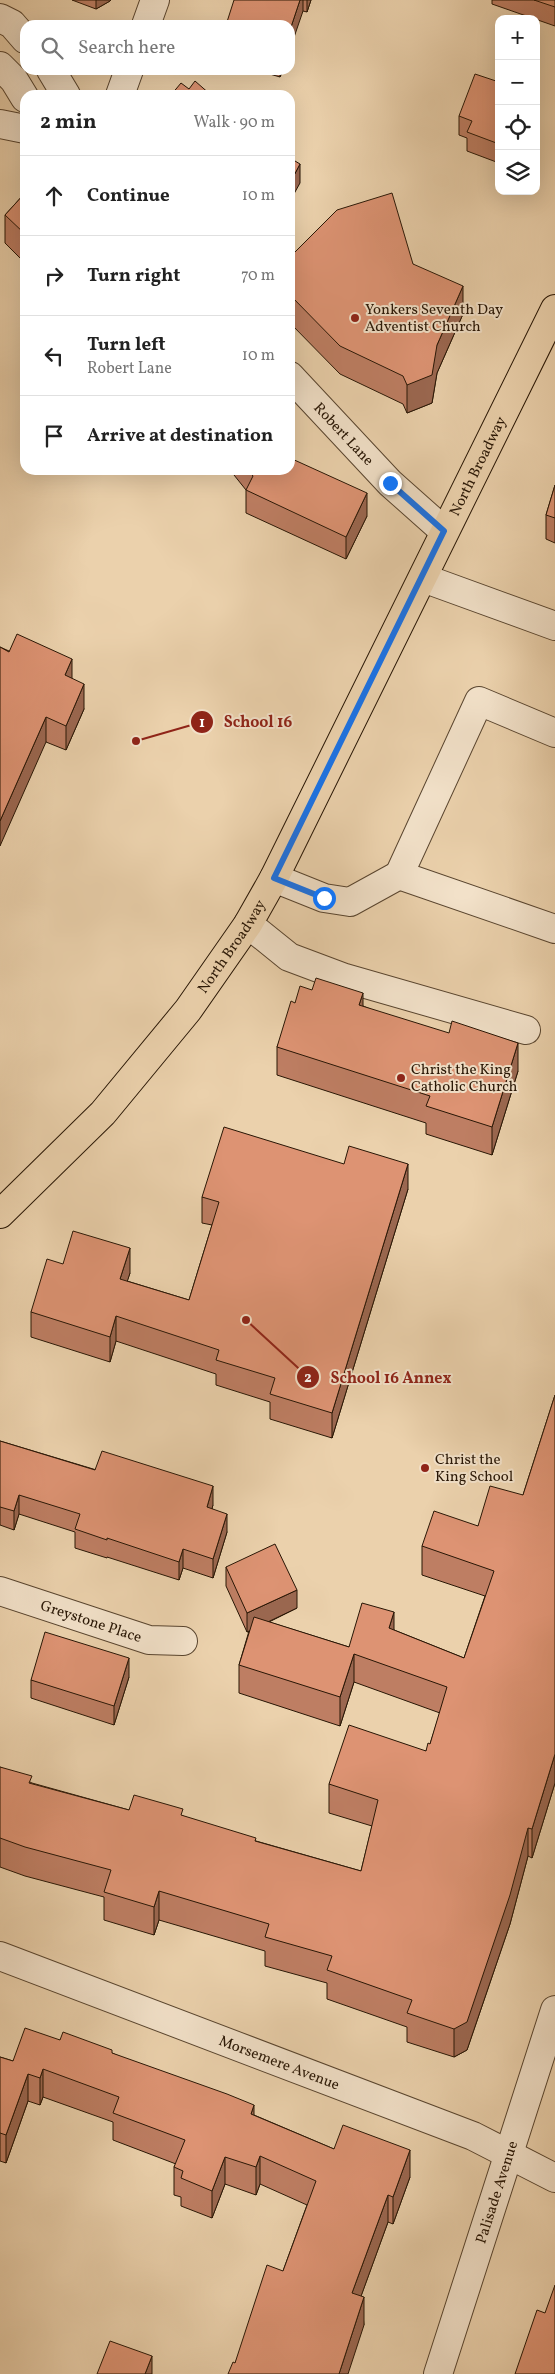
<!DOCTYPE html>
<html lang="en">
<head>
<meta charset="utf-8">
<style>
	:root { --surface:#fff; --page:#f6f6f6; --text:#222; --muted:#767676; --line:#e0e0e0 }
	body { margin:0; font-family:Vollkorn,serif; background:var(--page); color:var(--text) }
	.controls { position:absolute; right:15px; top:15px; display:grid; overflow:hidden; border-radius:10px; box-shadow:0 5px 20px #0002 }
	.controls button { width:45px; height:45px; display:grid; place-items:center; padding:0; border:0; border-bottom:1px solid var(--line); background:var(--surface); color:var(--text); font:25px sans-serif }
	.stop { position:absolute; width:15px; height:15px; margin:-11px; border:4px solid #1a73e8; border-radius:50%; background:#fff }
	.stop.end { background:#1a73e8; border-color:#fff; box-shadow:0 1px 5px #0008 }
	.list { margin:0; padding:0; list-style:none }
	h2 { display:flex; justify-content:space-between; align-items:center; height:65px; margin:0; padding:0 20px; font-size:21px }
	h2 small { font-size:16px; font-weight:400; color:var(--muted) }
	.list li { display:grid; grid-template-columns:32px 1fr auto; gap:15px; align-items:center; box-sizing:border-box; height:80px; padding:0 20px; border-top:1px solid var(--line) }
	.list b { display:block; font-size:19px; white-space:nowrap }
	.list p { margin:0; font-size:16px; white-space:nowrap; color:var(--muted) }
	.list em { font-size:16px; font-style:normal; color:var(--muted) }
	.icon { flex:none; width:28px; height:28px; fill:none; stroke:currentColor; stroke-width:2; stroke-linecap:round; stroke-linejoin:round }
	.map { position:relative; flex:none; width:555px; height:2374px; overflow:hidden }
	.search { position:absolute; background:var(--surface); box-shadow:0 5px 20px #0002; left:20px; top:20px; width:275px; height:55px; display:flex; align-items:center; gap:12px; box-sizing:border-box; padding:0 18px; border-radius:15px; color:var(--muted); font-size:19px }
	.panel { position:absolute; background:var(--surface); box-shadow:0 5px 20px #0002; left:20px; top:90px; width:275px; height:385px; border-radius:15px }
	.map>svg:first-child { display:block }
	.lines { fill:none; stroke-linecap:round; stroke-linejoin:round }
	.minor-casing { stroke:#59452f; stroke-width:30 }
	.major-casing { stroke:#281605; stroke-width:30 }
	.minor { stroke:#f2e1c9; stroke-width:28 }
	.major { stroke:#ebd1ac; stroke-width:28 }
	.wall { fill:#be7e63; stroke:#281605 }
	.shaded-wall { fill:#9b6750; stroke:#281605 }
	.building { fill:#dd9373; stroke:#281605 }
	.route { stroke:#1a73e8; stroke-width:6 }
	.poi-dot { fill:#8f2418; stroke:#f2e1c9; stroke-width:2 }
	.labels { text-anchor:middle; stroke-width:4; stroke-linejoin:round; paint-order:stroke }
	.poi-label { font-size:15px; fill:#281605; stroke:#f2e1c9; text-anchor:start }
	.street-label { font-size:15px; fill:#281605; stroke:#f2e1c9 }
	.leader { fill:none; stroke:#8f2418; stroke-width:2 }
	.callout-dot { fill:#8f2418; stroke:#f2e1c9; stroke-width:2 }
	.mark-label { font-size:15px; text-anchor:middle; font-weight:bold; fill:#fff }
	.callout-label { font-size:16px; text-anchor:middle; font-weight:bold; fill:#8f2418; stroke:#f2e1c9; stroke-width:4; stroke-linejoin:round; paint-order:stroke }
</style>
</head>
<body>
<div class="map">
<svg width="555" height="2374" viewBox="0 0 555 2374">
	<rect width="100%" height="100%" fill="#ebd1ac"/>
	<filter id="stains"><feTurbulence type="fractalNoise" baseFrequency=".004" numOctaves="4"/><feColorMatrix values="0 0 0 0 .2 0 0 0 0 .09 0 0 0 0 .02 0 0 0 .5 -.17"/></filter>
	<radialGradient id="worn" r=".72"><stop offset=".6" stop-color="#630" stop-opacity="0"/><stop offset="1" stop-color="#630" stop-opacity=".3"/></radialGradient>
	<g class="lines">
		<defs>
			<g id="minor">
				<path d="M0,18L12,24L25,39"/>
				<path d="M146,25L155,0"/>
				<path d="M0,66L14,80L25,98"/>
				<path d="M51,70L66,95"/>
				<path d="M120,95L129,70"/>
				<path d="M0,124L25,129"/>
				<path id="s1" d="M290,376L390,483L444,531"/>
				<path d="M423,578L555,626"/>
				<path d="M555,733L479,701L399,875L555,929"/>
				<path d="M274,878L324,898L350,902L399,875"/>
				<path d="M248,924L289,957L345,978L526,1030"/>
				<path id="s2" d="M0,1591L149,1640L183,1641"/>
				<path id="s3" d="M0,1956L473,2136L555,2178"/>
				<path id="s4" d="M438,2374L555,2010"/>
			</g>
			<g id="major">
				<path id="s5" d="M0,1214L103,1113L188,1010L248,924L274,878L555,309"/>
			</g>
		</defs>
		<use href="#minor" class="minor-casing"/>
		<use href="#major" class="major-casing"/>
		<use href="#minor" class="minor"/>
		<use href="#major" class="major"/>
	</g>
	<path class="wall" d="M72,0H111L110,1L96,9Z
		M234,0H311L307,12L303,11Z
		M492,0H555V26L492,4Z
		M256,70H283L280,77Z
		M499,82V163L467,151V138L459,135V116Z
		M25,193V263L5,243V215Z
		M290,257L413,264L463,314L437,373L432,403L407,413L403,404L340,374L290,323Z
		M230,470H290L367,516L346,559L246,513V490Z
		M555,485V543L546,539V515Z
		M0,647L72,679L84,709L66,750L46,742Z
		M295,1003L363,1006L518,1071L492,1155L426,1134V1123L277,1075V1047Z
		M408,1189L332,1438L270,1419V1402L216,1385V1374L116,1341L110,1362L31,1337V1312L63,1264L130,1273L127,1281L189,1300L212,1225L202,1223V1197Z
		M555,1395V1783L532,1858L528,1856L510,1924L467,2050L454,2057L407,2042V2027L327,1999V1983L265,1966V1951L159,1920L154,1935L104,1920V1897L25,1876L0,1867V1767L32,1783L129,1810L183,1816L256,1841L361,1871L372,1826L329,1813V1784L426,1751L430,1744L440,1713L354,1682L340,1726L239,1693V1665L249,1631L247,1632L226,1586V1567L297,1608L269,1622L349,1647L394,1630L464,1658L485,1596L422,1575V1546L478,1526L523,1495Z
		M0,1441L213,1505L212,1508L227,1532L213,1578L183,1568L179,1580L107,1557V1558L75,1548V1532L19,1514L14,1530L0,1525Z
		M129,1677L114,1725L31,1698V1680Z
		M60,2040L112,2053L254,2115L334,2149L410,2177L393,2224L388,2222L361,2296L364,2325L235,2363L283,2271L307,2205L260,2184L256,2195L225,2184L212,2218L181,2206V2197L174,2195V2167L176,2164L113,2140V2122L43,2097L40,2105L28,2101L6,2163L0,2161V2057L13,2061Z"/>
	<path class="shaded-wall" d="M96,0H111L110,1L96,9Z
		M300,0H303V11L290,49V30Z
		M307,0H311L307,12Z
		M280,70H283L280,77Z
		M300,164V183L290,201V183Z
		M463,286V314L437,373L432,403L407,413V385L437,345Z
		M367,493V516L346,559V537Z
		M72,659V683L65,675Z
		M84,684V709L66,750V726Z
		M46,717V742L0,846V821Z
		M363,993V1021L359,1005Z
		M518,1043V1071L492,1155V1127Z
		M408,1164V1189L332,1438V1413Z
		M130,1248V1273L120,1304V1279Z
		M116,1316V1341L110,1362V1337Z
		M213,1486V1505L207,1525V1507Z
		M19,1495V1514L14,1530V1511Z
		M227,1514V1532L213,1578V1559Z
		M183,1549V1568L179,1580V1562Z
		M297,1590V1608L247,1632V1613Z
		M394,1612V1641L389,1628Z
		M354,1654V1682L340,1726V1697Z
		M129,1658V1677L114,1725V1706Z
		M555,1754V1783L532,1858V1829Z
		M528,1828V1856L510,1924L467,2050L454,2057V2029Z
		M159,1891V1920L154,1935V1907Z
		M43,2069V2097L40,2105V2078Z
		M28,2074V2101L6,2163V2135Z
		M254,2105V2133L251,2114Z
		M410,2150V2177L393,2224V2197Z
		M260,2156V2184L256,2195V2167Z
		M225,2157V2184L212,2218V2191Z
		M388,2195V2222L352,2321V2293Z
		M364,2297V2325L348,2374H339Z
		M152,2356V2374H145Z"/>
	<path class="building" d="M234,0H300L290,30V25H226Z
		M534,0H555V7Z
		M475,74L499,82V144L467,132L472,121L459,116Z
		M195,81L211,95H171L181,83L189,89Z
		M290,158L300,164L290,183Z
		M25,193V234L5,215Z
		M392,193L413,264L463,286L437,345L432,375L407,385L403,376L340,346L290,295V257L337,210Z
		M290,458L367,493L346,537L246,490L253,476L248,470H290Z
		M555,485V518L546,515Z
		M17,634L72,659L65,675L84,684L66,726L46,717L0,821V647L9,652Z
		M316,978L363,993L359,1005L449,1033L452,1021L518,1043L492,1127L426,1106L430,1096L277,1047L291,1001L295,1003L300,986L312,990Z
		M224,1127L344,1164L349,1146L408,1164L332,1413L270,1394L275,1378L216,1360L219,1350L116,1316L110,1337L31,1312L47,1259L63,1264L73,1231L130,1248L120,1279L189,1300L219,1202L202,1197Z
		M555,1395V1754L532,1829L528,1828L510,1895L467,2022L454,2029L407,2013L412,2000L327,1970L332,1956L265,1937L269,1924L159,1891L154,1907L104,1892L111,1870L25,1847L0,1838V1767L32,1776L29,1783L129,1810L134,1795L183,1809L181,1815L256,1838L255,1841L361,1871L378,1800L329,1784L349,1725L426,1751L428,1743L430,1744L447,1687L354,1654L340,1697L239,1665L254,1617L349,1647L362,1603L394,1612L389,1628L464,1658L494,1571L422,1546L434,1511L478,1526L490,1486L523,1495Z
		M0,1441L95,1470L102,1451L213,1486L207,1507L227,1514L213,1559L183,1549L179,1562L107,1538V1540L75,1529L80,1514L19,1495L14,1511L0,1507Z
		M275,1544L297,1590L247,1613L226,1567Z
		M45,1632L129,1658L114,1706L31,1680Z
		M25,2028L60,2040L63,2032L112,2050V2053L227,2094L254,2105L251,2114L334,2149L343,2125L410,2150L393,2197L388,2195L352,2293L364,2297L339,2374H228L233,2362L235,2363L267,2265L283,2271L316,2181L260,2156L256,2167L225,2157L212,2191L181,2178L183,2171L174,2167L185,2140L113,2113L119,2097L43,2069L40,2078L28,2074L6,2135L0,2133V2057L13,2061Z
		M555,2285V2374H515L537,2310L545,2313Z
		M110,2341L152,2356L145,2374H97Z"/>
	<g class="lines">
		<path class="route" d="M324,898L274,878L444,531L390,483"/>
	</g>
	<g class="poi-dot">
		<circle cx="355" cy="318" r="5"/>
		<circle cx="401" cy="1078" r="5"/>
		<circle cx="425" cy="1468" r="5"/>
	</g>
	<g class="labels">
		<g class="poi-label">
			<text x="365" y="314">Yonkers Seventh Day<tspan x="365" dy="17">Adventist Church</tspan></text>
			<text x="411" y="1074">Christ the King<tspan x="411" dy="17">Catholic Church</tspan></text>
			<text x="435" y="1464">Christ the<tspan x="435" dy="17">King School</tspan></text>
		</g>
		<g class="street-label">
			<text dy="5" stroke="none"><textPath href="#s1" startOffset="79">Robert Lane</textPath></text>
			<text dy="5" stroke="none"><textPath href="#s5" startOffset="895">North Broadway</textPath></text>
			<text dy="5" stroke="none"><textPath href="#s5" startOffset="355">North Broadway</textPath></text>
			<text dy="5" stroke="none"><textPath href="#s2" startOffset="96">Greystone Place</textPath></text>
			<text dy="5" stroke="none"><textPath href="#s3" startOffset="299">Morsemere Avenue</textPath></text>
			<text dy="5" stroke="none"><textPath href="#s4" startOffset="191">Palisade Avenue</textPath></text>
		</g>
	</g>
	<path class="leader" d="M136 741L202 722M246 1320L308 1377"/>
	<g class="callout-dot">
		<circle cx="136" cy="741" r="5"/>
		<circle cx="246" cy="1320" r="5"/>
		<circle cx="202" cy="722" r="12"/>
		<circle cx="308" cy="1377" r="12"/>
	</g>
	<g class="mark-label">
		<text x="202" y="727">1</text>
		<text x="308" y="1382">2</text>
	</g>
	<g class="callout-label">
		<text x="258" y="727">School 16</text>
		<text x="391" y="1383">School 16 Annex</text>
	</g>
	<rect width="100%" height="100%" filter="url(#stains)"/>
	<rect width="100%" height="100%" fill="url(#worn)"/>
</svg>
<div class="controls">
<button>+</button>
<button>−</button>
<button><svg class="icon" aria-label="locate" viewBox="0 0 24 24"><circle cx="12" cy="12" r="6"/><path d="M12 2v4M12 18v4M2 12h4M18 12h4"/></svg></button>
<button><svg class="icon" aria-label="layers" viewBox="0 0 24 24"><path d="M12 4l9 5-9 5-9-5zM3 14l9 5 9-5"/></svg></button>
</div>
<div class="stop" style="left:324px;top:898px"></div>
<div class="stop end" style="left:390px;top:483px"></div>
<div class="search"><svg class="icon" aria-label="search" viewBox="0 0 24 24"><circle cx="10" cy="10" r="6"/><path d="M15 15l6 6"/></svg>Search here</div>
<section class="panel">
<h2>2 min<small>Walk · 90 m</small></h2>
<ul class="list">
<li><svg class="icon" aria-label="ahead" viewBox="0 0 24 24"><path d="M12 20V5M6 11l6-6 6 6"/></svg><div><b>Continue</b></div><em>10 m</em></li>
<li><svg class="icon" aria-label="right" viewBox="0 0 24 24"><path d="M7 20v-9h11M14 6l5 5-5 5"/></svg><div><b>Turn right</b></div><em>70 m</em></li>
<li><svg class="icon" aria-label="left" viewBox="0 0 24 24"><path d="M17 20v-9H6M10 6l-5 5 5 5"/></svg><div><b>Turn left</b><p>Robert Lane</p></div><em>10 m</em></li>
<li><svg class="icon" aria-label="arrive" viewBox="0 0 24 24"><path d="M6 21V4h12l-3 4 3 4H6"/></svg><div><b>Arrive at destination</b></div></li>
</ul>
</section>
</div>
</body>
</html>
